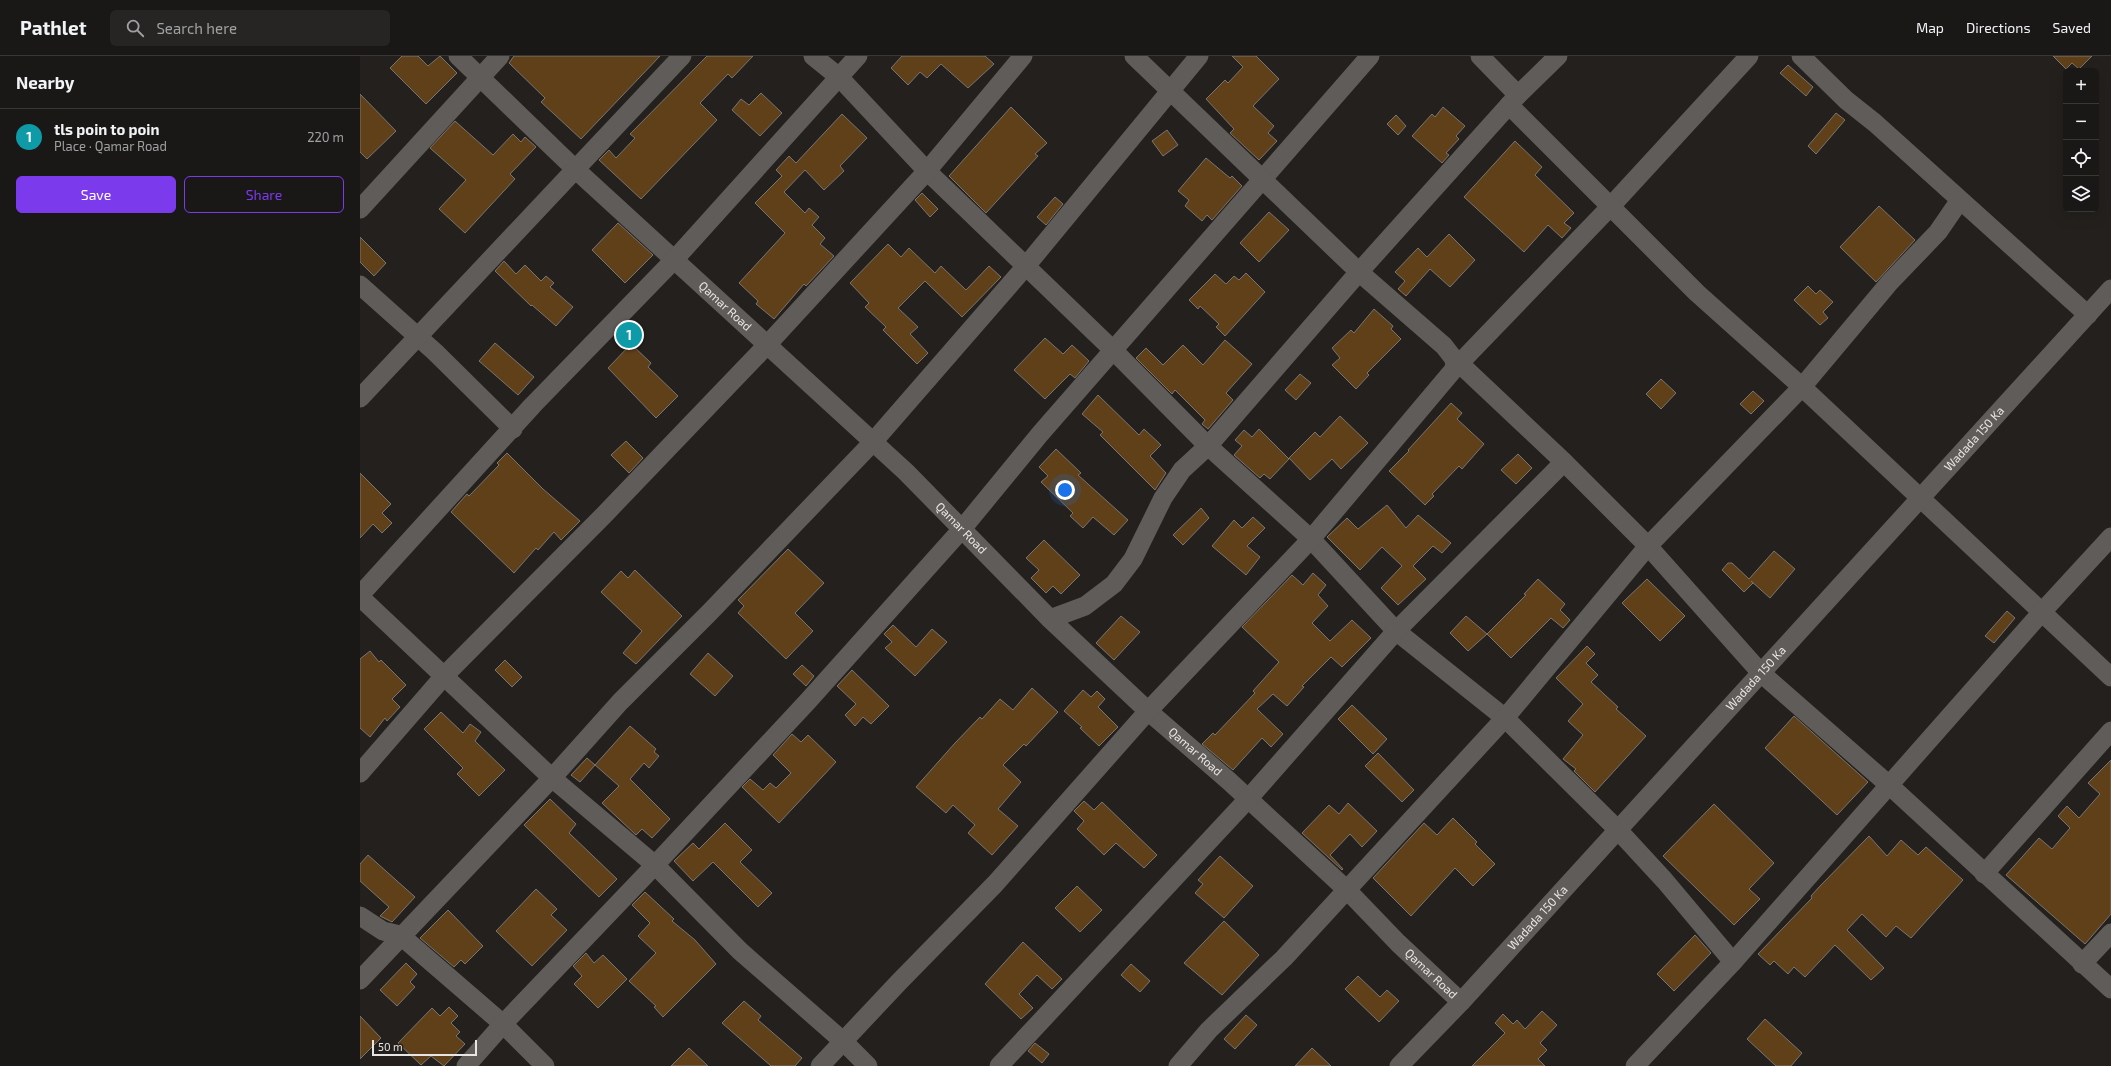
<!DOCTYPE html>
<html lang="en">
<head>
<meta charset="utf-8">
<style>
	:root { --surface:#1a1816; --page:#272523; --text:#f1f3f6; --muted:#9fa0a1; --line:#383735; --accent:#7c3aed }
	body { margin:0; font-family:"Exo 2",sans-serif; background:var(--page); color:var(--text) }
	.controls { position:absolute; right:12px; top:12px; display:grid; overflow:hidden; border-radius:6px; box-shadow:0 4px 16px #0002 }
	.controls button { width:36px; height:36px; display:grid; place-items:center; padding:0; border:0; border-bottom:1px solid var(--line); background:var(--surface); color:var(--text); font:20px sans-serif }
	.scale { position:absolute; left:12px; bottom:10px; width:105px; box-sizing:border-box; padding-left:4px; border:2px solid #e8e6e4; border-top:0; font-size:11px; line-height:14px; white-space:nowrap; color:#e8e6e4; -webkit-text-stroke:3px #23201d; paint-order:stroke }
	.you { position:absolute; left:705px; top:434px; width:14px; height:14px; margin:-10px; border:3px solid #fff; border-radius:50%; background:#1a73e8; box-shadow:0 0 0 6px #1a73e833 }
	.badge { display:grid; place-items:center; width:26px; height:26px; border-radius:50%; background:var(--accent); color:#fff; font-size:13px; font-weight:700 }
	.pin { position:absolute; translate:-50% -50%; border:2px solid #fff; box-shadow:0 1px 4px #0006 }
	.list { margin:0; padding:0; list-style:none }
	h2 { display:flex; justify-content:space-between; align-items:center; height:52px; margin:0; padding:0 16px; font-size:17px }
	h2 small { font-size:13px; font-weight:400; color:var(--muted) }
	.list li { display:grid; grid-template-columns:26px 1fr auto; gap:12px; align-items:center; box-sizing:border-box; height:56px; padding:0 16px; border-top:1px solid var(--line) }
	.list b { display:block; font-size:15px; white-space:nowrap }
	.list p { margin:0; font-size:13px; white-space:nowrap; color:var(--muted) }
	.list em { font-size:13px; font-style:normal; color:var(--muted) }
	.actions { display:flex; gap:8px; padding:12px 16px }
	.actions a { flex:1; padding:9px 0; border:1px solid var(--accent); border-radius:6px; text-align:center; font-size:14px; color:var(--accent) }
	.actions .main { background:var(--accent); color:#fff }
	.icon { flex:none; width:22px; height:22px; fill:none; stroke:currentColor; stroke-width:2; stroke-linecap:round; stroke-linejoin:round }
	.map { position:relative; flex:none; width:1751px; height:1010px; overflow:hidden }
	header { display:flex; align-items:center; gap:24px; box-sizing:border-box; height:56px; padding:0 20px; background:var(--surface); border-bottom:1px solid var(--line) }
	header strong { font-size:19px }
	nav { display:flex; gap:22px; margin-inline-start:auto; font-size:14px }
	.search { width:280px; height:36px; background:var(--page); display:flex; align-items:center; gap:10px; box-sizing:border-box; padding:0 14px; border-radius:6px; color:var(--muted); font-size:15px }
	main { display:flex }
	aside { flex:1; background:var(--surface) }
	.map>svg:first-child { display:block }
	.building { fill:#604019; stroke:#797572 }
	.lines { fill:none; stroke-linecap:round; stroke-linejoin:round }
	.minor { stroke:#5f5c59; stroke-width:19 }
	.labels { text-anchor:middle; stroke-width:3; stroke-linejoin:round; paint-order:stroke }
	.street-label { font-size:12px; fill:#e8e6e4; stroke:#23201d }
</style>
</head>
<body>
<header>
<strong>Pathlet</strong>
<div class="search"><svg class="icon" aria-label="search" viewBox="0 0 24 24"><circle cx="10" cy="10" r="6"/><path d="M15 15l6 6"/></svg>Search here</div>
<nav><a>Map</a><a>Directions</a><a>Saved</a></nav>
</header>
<main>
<aside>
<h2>Nearby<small></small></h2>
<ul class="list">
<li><span class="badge" style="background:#0f9aa8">1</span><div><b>tls poin to poin</b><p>Place · Qamar Road</p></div><em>220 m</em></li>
</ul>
<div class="actions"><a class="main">Save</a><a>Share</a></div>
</aside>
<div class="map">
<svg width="1751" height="1010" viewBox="0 0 1751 1010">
	<rect width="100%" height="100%" fill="#23201d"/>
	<path class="building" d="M42,0H58L68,10L80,0L97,17L66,48L30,12Z
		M154,0H300L221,83L181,46L185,42L149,7Z
		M347,0H393L372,22L368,18L340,47L357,64L281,143L239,104L249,94L256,102L275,82L270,78Z
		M542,0H625L634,8L608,32L581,8L567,22L560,16L548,29L531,12Z
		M872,0H896L919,23L893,50L914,70L908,77L917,85L899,104L870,77L874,73L846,43L865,24L868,27L883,11Z
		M1693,0H1732L1719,13L1712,7L1706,13Z
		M1428,9L1453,31L1446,40L1420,17Z
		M401,37L422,57L400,80L372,54L381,43L389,49Z
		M0,38L36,75L7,103L0,96Z
		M651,51L687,87L675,98L678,100L626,157L589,120Z
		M1083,51L1105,70L1096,80L1099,83L1086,97L1089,99L1082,107L1052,80L1072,58L1075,61Z
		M1476,57L1485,64L1456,98L1448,90Z
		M482,58L507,82L480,110L484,115L464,134L445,114L424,136L445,157L449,152L459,161L452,169L465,182L460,188L474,200L446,230L444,228L414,263L396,248L398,245L379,227L425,177L395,147L422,120L416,114L429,100L436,107Z
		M1036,59L1046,70L1038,79L1027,68Z
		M95,65L133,99L153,78L161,86L165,81L176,91L150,118L155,123L105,177L79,153L106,124L70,92Z
		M807,74L818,89L803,100L792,85Z
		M1155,85L1182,111L1175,119L1214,157L1204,167L1211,172L1202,182L1188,169L1164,196L1104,141Z
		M846,102L870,122L872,120L882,130L852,164L847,159L842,165L825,150L829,144L818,135Z
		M562,137L578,153L570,161L555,144Z
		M695,141L703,148L686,169L677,161Z
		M1519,150L1555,184L1516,226L1480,191Z
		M909,156L929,174L899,206L880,187Z
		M258,167L293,199L265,227L232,194Z
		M1089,178L1115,204L1090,231L1070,213L1046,240L1038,233L1045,225L1035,216L1058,192L1067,201Z
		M0,181L26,207L14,220L0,206Z
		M528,188L541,201L549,192L575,217L581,210L606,234L629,210L641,221L602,261L565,225L538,252L558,271L550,278L568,297L557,308L523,274L526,271L505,251L509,247L490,227Z
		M144,205L156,218L165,209L181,225L186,220L194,227L190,231L213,251L196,270L172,249L171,250L135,215Z
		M886,217L905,236L865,280L856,271L859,268L840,250L838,253L829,244L855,218L866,228L874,220L879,224Z
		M1448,230L1456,238L1460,234L1473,246L1463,256L1468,262L1460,269L1434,244Z
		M1014,253L1033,270L1031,273L1041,283L1007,317L1009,319L996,333L972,309L980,302L972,292L991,274L994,277Z
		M685,282L703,298L712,289L729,305L715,322L710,318L685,343L654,314Z
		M865,284L892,308L866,337L873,344L848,373L842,368L845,364L815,334L812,338L776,302L786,292L803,309L823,289L843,309Z
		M135,287L174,321L158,339L119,305Z
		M271,288L291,307L288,311L318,340L296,362L248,312Z
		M940,318L951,327L936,344L925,334Z
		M1301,323L1316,337L1301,353L1286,338Z
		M1393,335L1404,345L1391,358L1380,348Z
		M738,339L779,379L784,373L801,389L790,400L806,417L795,434L740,379L743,376L722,358Z
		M1091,347L1102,357L1097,363L1124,388L1102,413L1099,410L1072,438L1074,440L1065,449L1029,415L1049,395L1048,394Z
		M980,360L1008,387L981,413L972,403L950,424L929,402L955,376L960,381Z
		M899,373L929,403L910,423L904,418L900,422L874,399L882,390L875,384L884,374L892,381Z
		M266,385L283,402L269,417L251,399Z
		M696,393L721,417L718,419L768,464L754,479L733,461L723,472L710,460L713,457L681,426L688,420L679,411Z
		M147,397L183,433L220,465L201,484L194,476L178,494L176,492L154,517L91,456L107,438L109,440L139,409L137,407Z
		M1158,398L1172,412L1156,428L1141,414Z
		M0,417L31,448L22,457L32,467L22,477L13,468L0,482Z
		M1027,449L1046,472L1058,459L1091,487L1082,497L1073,490L1053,510L1066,523L1038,549L1021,532L1042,510L1022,491L1000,514L967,481L987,462L998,473Z
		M841,452L849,462L823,489L813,479Z
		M893,461L905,472L887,490L900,501L886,519L852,490L874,464L882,472Z
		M684,484L720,519L701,538L693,530L686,537L671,522L679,514L666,502Z
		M428,493L464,527L436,556L435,557L453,575L426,603L378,557L384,550L378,544Z
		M1414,495L1435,513L1410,542L1391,525L1393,527L1384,536L1362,514L1368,507H1372L1389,523Z
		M275,514L322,560L276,608L263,597L282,575L241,536L261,515L268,522Z
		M953,517L966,529L958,539L968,550L952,567L970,585L992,564L1011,582L982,611L971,601L942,630L944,631L927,650L913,638L897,653L923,678L911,691L902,682L873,714L842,688L853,677L855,679L895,637L893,635L919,606L882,571L932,519L943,529Z
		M1178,523L1205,548L1200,554L1210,564L1203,572L1191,562L1151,602L1127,578L1166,539L1164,538Z
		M1287,523L1325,560L1300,585L1262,547Z
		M1647,555L1655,562L1634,587L1625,580Z
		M761,560L780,576L754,604L736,587Z
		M1106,560L1127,578L1108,595L1090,577Z
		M533,569L556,591L572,573L587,586L555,620L525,592L532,586L524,578Z
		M1227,590L1235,598L1226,607L1238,619L1231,626L1258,651L1256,653L1286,680L1235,736L1214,715L1216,713L1203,703L1223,679L1208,665L1223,648L1196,622Z
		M10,595L19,606L21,604L46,629L32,643L40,651L27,665L25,662L10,681L0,672V603Z
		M348,597L373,620L355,640L330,618Z
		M145,604L162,621L152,631L135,614Z
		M442,609L454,620L446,630L433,618Z
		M492,614L529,650L511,668L503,661L495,670L485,659L496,648L477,630Z
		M672,632L698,656L666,690L664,688L643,709L661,726L638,753L658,770L632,799L608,777L615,769L593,749L586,757L556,731L595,687L620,661L622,663L640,643L653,654Z
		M723,634L731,641L737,635L745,643L738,651L758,671L739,690L720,672L722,671L704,655Z
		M992,649L1027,683L1013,698L978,663Z
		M81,656L103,677L110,668L121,676L115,685L145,714L119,740L97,718L103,712L64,673Z
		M1434,660L1508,726L1477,759L1405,692Z
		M270,670L296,693L294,696L299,700L289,712L284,707L270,723L310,763L292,782L282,773L276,779L242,747L259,730L235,709L220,726L211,719L227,702L235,709Z
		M432,678L441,686L448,679L476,706L419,767L382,731L390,723L403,734L410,727L416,732L431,717L413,699Z
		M1018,697L1054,734L1042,746L1005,710Z
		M1751,704V858L1725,888L1646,819L1679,782L1692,793L1710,772L1698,760L1707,750L1719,762L1740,738L1728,727Z
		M190,743L216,768L209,777L257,823L239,841L164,769Z
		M724,745L734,754L742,746L797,799L784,812L756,787L744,799L717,773L724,765L714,755Z
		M988,747L1017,775L1002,791L990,778L971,798L970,799L983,813L982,814L942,777L969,749L979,758Z
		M1354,748L1414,807L1389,833L1400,843L1374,869L1303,800Z
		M1093,762L1117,786L1115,788L1135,808L1113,830L1095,812L1051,860L1013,822L1064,767L1077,779Z
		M365,767L392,794L380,806L412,837L398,851L353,806L333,825L314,805L333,787L339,793Z
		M1509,780L1527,800L1541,784L1558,799L1566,791L1603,824L1551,882L1536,870L1526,881L1502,858L1487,874L1524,912L1511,924L1475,889L1445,921L1434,911L1428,918L1414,905L1410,909L1398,898L1452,842L1451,840L1460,830Z
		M8,799L55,841L32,866L20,860L29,851L0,825V808Z
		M860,800L893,830L864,862L835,837L843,828L838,824Z
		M717,830L742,854L720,876L695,852Z
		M176,833L197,853L191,859L207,874L172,910L136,875Z
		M285,836L314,863L312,865L335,884L356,908L303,961L294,951L296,950L269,925L296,897L278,880L290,867L272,849Z
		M88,854L123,890L105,908L101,904L94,911L60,882Z
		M864,865L899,899L862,939L824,907Z
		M1335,879L1351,897L1314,935L1297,918Z
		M663,886L702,923L692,933L677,919L659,938L673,952L661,963L625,928Z
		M226,897L234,907L243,899L267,923L238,952L214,928L222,920L213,910Z
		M46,907L57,918L50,926L55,931L37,950L20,934Z
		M771,908L790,925L780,936L761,919Z
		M998,920L1020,941L1027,934L1039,945L1019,966L985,933Z
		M384,945L401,960L398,964L442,1002L435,1010H411L362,967Z
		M89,951L98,960L91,967L100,976L96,980L105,988L84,1010L71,1000L61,1009L38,987L72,952L80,960Z
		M1182,955L1197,969L1180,987L1187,994L1178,1003L1185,1010H1112L1145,977L1135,967L1143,958L1153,968L1157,964L1165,973Z
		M886,959L897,969L875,993L864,983Z
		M0,960L21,982L0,1003Z
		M1405,963L1442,997L1431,1010H1416L1387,983Z
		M675,987L689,998L682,1007L668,995Z
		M329,992L348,1010H311Z
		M952,992L971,1010H935Z"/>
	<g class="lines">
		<g class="minor">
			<path id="s1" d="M98,0L214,112L546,416L690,563L788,655L869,725L987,834L1038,887L1101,946"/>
			<path d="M453,0L479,21L567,115L753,294L848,390L951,483L1036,575L1145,662L1258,774L1305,825L1373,906"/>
			<path d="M1120,0L1158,39"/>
			<path d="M1441,0L1486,44L1515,67L1728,259"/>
			<path d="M1600,144L1578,176L1530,226L1442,331L1751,621"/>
			<path d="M0,153L140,0"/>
			<path d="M0,229L75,296L153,373"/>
			<path d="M1099,307L1204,406L1288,490L1401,617L1529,729L1751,933"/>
			<path d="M1095,312L1251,150L1389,0"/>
			<path d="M0,342L322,0"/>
			<path d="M0,539L173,349L314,204L498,0"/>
			<path d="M0,541L192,722L295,809L380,895L484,986L508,1010"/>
			<path d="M690,563L725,550L754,528L773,503L803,442L822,414L848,390L999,216L1158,39L1198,0"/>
			<path d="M0,717L85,619L243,460L407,289L567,115L663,0"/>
			<path d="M1624,818L1751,675"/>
			<path d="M0,860L23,875L40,879L143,968L185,1010"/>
			<path d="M1722,908L1751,877"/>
			<path d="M0,924L192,722L260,646L349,557L513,386L666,210L839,0"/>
			<path d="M106,1010L143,968L295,809L448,645L602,473L680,378L1010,0"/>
			<path d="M460,1010L539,926L635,828L788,655L951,483L1095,312L1094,303L1084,290L999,216L774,0"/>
			<path d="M639,1010L888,743L1036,575L1204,406"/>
			<path d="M818,1010L849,974L924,902L1145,662L1288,490L1442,331L1337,237L1149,49"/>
			<path id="s2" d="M1039,1010L1101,946L1751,233"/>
			<path d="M1275,1010L1373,906L1681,557L1751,481"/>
		</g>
	</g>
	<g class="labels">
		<g class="street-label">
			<text dy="4" stroke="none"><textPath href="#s1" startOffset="366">Qamar Road</textPath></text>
			<text dy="4" stroke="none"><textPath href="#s2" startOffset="851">Wadada 150 Ka</textPath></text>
			<text dy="4" stroke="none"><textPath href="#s1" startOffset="690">Qamar Road</textPath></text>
			<text dy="4" stroke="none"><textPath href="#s2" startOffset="527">Wadada 150 Ka</textPath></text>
			<text dy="4" stroke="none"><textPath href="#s1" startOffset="1014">Qamar Road</textPath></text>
			<text dy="4" stroke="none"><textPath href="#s2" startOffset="203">Wadada 150 Ka</textPath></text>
			<text dy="4" stroke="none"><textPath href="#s1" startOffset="1338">Qamar Road</textPath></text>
		</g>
	</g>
</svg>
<div class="controls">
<button>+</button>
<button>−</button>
<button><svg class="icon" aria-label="locate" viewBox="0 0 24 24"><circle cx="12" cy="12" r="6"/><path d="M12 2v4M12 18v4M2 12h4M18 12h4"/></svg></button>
<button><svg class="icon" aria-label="layers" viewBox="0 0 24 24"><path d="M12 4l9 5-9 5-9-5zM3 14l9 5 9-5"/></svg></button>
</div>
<div class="scale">50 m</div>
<div class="you"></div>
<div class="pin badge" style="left:269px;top:279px;background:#0f9aa8">1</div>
</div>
</main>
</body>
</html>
